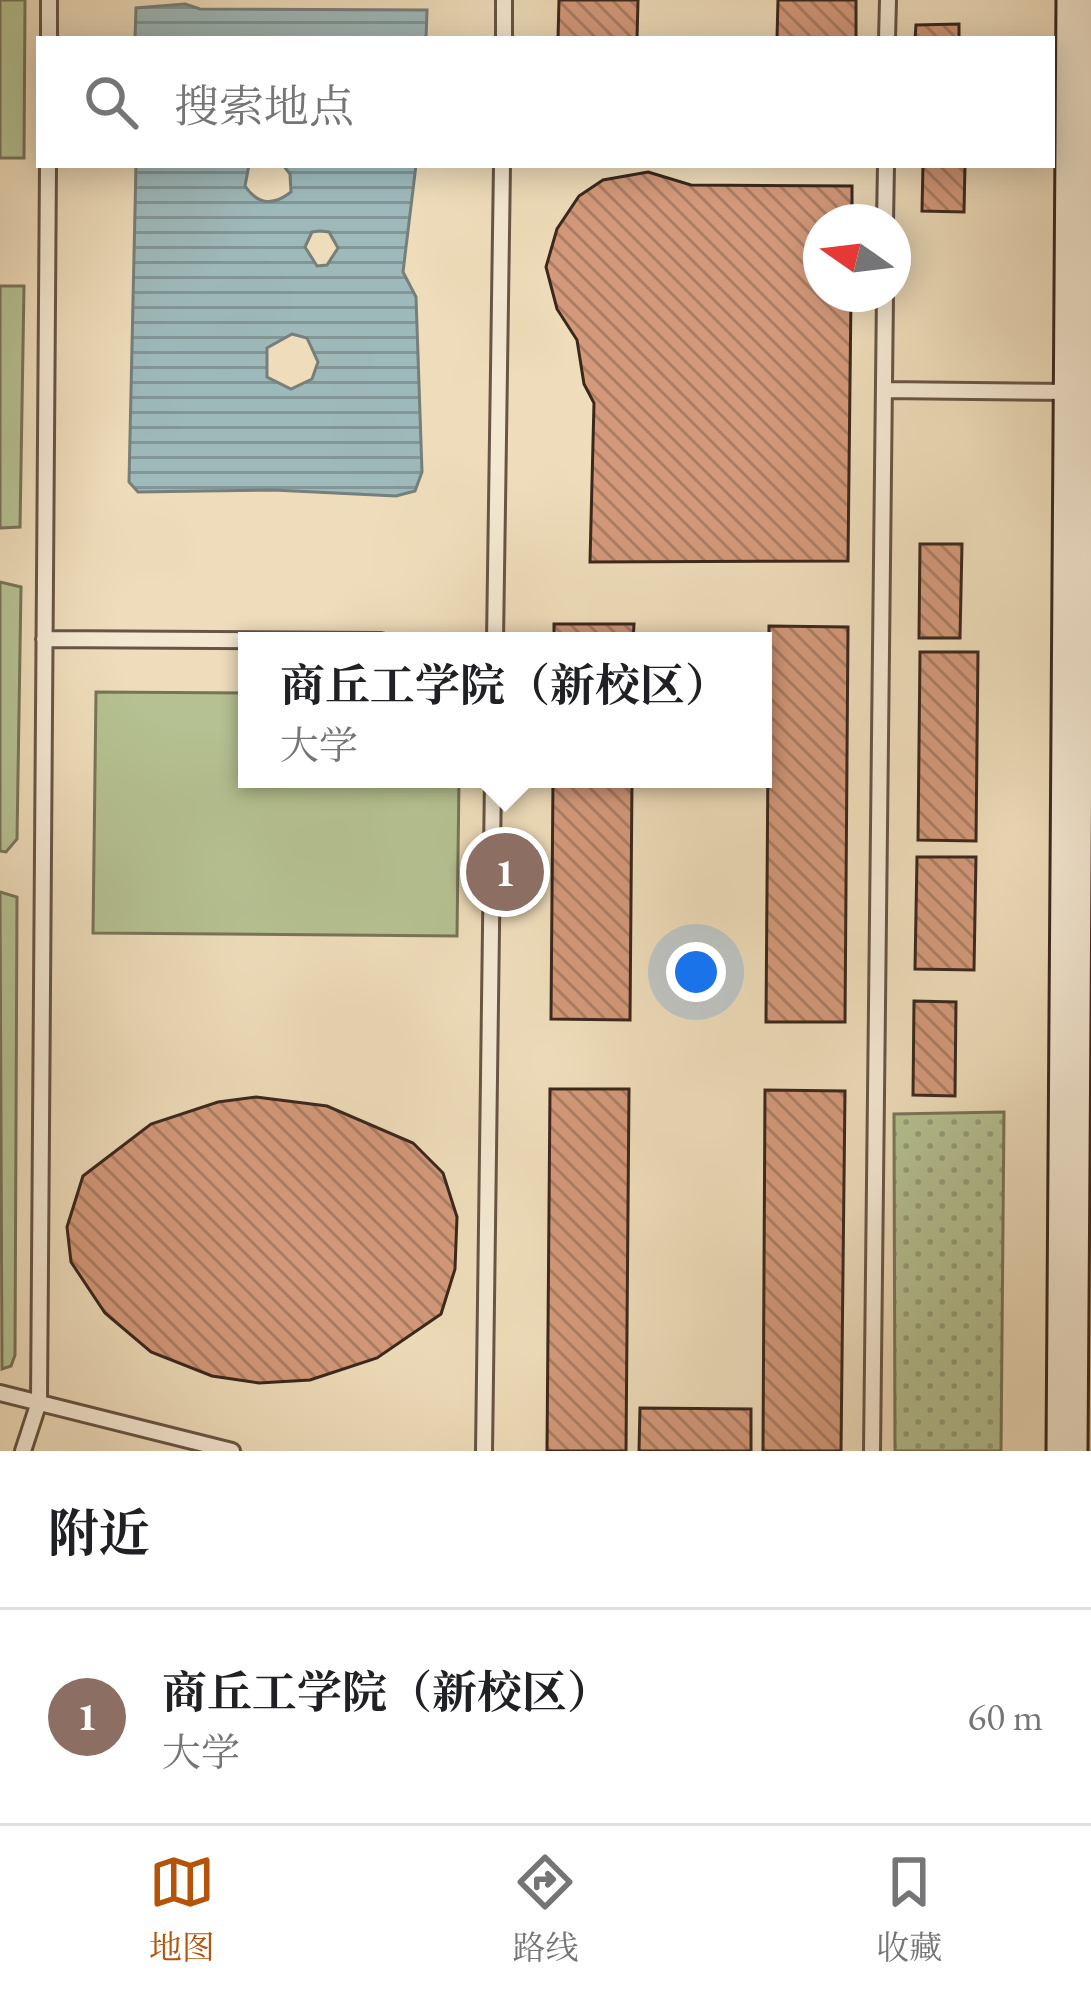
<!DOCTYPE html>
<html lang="zh">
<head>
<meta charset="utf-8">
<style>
	:root { --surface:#fff; --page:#f6f6f6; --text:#202124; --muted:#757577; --line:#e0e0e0; --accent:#b45309 }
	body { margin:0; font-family:"EB Garamond","Noto Serif SC",serif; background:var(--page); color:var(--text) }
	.compass { position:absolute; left:803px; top:204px; width:108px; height:108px; border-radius:50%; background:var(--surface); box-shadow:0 6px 30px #0003; rotate:284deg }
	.you { position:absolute; left:696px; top:972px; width:42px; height:42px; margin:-30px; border:9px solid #fff; border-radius:50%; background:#1a73e8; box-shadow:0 0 0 18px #1a73e833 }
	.badge { display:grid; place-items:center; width:78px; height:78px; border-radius:50%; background:var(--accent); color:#fff; font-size:39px; font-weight:700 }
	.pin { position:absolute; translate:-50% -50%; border:6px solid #fff; box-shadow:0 3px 12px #0006 }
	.popup { position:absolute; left:238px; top:632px; width:534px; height:156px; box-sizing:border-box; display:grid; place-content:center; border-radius:0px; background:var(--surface); filter:drop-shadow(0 3px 9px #0005); font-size:39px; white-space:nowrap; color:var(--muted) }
	.popup b { font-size:45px; color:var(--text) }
	.popup::after { content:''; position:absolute; left:50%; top:100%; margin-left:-24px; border:24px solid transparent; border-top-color:var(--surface) }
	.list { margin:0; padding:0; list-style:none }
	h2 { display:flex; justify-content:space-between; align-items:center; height:156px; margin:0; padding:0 48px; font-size:51px }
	h2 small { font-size:39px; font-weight:400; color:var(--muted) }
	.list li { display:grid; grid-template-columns:78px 1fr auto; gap:36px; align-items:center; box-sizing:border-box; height:216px; padding:0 48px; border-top:3px solid var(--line) }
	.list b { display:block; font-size:45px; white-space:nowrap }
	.list p { margin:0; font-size:39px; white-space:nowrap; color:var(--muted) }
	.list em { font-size:39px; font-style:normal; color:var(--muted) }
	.icon { flex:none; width:66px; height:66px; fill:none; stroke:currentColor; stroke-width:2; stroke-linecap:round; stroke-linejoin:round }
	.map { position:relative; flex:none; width:1091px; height:1451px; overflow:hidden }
	.search { position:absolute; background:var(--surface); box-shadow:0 6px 30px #0003; left:36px; right:36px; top:36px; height:132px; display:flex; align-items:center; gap:30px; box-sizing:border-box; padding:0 42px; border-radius:0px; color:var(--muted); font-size:45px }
	.sheet { height:372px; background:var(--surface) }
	nav { display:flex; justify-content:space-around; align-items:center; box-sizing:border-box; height:168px; border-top:3px solid var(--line); background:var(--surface); font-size:33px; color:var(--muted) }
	nav a { display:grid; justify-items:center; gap:6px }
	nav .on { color:var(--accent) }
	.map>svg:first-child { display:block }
	.grass { fill:#b5c192; stroke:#787458; stroke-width:3 }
	.park { fill:url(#park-dots); stroke:#787458; stroke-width:3 }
	.water { fill:url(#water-rules); stroke:#767f7b; stroke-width:3; fill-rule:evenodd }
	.building { fill:url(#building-back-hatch); stroke:#3b281d; stroke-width:3 }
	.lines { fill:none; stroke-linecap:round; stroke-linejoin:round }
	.lane-casing { stroke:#685544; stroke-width:20 }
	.secondary-casing { stroke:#3b281d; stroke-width:45 }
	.lane { stroke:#f4e8d2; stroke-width:14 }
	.secondary { stroke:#f4e8d2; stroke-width:39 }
</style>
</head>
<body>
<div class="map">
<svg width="1091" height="1451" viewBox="0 0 1091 1451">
	<defs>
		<pattern id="park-dots" width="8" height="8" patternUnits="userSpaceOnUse" patternTransform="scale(3)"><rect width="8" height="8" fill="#b5c192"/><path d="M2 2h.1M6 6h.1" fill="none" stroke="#949d77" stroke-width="1.8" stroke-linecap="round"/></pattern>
		<pattern id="water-rules" width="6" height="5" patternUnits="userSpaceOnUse" patternTransform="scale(3)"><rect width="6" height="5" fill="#9eb9ba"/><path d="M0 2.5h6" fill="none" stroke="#829697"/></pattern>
		<pattern id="building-back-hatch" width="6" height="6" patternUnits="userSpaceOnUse" patternTransform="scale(3)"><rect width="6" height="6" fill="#d3997a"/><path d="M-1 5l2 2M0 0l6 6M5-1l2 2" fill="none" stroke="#ac7d63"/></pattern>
	</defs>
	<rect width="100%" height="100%" fill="#eedcba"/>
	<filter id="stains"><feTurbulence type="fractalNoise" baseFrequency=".00167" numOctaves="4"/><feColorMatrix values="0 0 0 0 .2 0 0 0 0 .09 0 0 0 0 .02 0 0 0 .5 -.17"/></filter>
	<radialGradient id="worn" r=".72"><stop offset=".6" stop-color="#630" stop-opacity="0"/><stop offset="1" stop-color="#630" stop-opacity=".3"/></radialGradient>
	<path class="grass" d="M0,0H25L24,158H0Z
		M0,286H24L20,527L0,528Z
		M0,582L21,587L17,839L6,852L0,851Z
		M96,692L247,693V779H459L457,936L93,933Z
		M0,892L17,897L15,1355L11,1366L2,1369Z"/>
	<path class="park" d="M1004,1112L1001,1451H895L894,1114Z"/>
	<path class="water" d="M185,4L200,9L427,10L426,39H135L136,8Z
		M136,165H249L245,186C258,205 273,206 291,192L290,174L283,165H416L403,272L416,297L422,472L415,491L396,496L273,490L138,492L129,482ZM320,231L329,232L338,248L327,265L317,266L305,247L312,232ZM292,334L307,338L318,362L312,379L291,389L267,377V348Z"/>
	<path class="building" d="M559,0H638L637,39H558Z
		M778,0H856V39H777Z
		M959,24V39H915L916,25Z
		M923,165H965L964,212L922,211Z
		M648,172L691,185L852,186V222H821V294H851L848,561L590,562L594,403L584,384L577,340L557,309L546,267L557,229L579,196L603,180Z
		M920,544H962L960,638H919Z
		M554,624H634L633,641H554Z
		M769,626L848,627L845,1022H766Z
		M920,652H978L976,841L918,840Z
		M553,779H632L630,1020L551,1019Z
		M917,857H976L974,970L915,969Z
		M914,1001L956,1002L955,1096L913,1095Z
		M550,1089H629L626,1451H547Z
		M765,1090L845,1091L841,1451H763Z
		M256,1097L327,1106L413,1143L443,1173L457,1217L455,1269L441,1314L377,1358L310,1380L259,1383L212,1376L151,1352L105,1313L71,1262L67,1227L83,1176L151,1124L218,1102Z
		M640,1408L751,1409V1451H639Z"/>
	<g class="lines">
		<defs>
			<path id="lane" d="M49,39V0
				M504,39V0
				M887,39L888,0
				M885,222L886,165
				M884,390L1071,392
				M44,639L381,641
				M495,641L502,165
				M0,1393L232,1451
				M23,1451L39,1402L48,165
				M484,1451L493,779
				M872,1451L885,294"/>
			<path id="secondary" d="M1067,1451L1077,0"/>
		</defs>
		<use href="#lane" class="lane-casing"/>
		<use href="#secondary" class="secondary-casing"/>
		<use href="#lane" class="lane"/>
		<use href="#secondary" class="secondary"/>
	</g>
	<rect width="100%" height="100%" filter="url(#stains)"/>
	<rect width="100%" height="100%" fill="url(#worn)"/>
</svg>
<svg class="compass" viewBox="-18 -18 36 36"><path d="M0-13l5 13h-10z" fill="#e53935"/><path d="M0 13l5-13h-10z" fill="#757577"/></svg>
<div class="you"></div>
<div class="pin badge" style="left:505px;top:872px;background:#8d6e63">1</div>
<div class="popup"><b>商丘工学院（新校区）</b>大学</div>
<div class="search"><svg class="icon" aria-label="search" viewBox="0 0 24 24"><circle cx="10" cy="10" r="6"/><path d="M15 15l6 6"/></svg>搜索地点</div>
</div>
<section class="sheet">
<h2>附近<small></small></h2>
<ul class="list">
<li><span class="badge" style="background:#8d6e63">1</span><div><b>商丘工学院（新校区）</b><p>大学</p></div><em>60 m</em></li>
</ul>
</section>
<nav>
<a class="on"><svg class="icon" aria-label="map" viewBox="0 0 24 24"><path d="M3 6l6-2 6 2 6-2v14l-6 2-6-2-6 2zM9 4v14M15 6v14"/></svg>地图</a>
<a><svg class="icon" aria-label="directions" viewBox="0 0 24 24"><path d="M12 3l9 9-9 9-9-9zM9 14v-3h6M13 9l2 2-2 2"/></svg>路线</a>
<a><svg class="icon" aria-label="saved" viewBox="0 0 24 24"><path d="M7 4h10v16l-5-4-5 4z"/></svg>收藏</a>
</nav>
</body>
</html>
